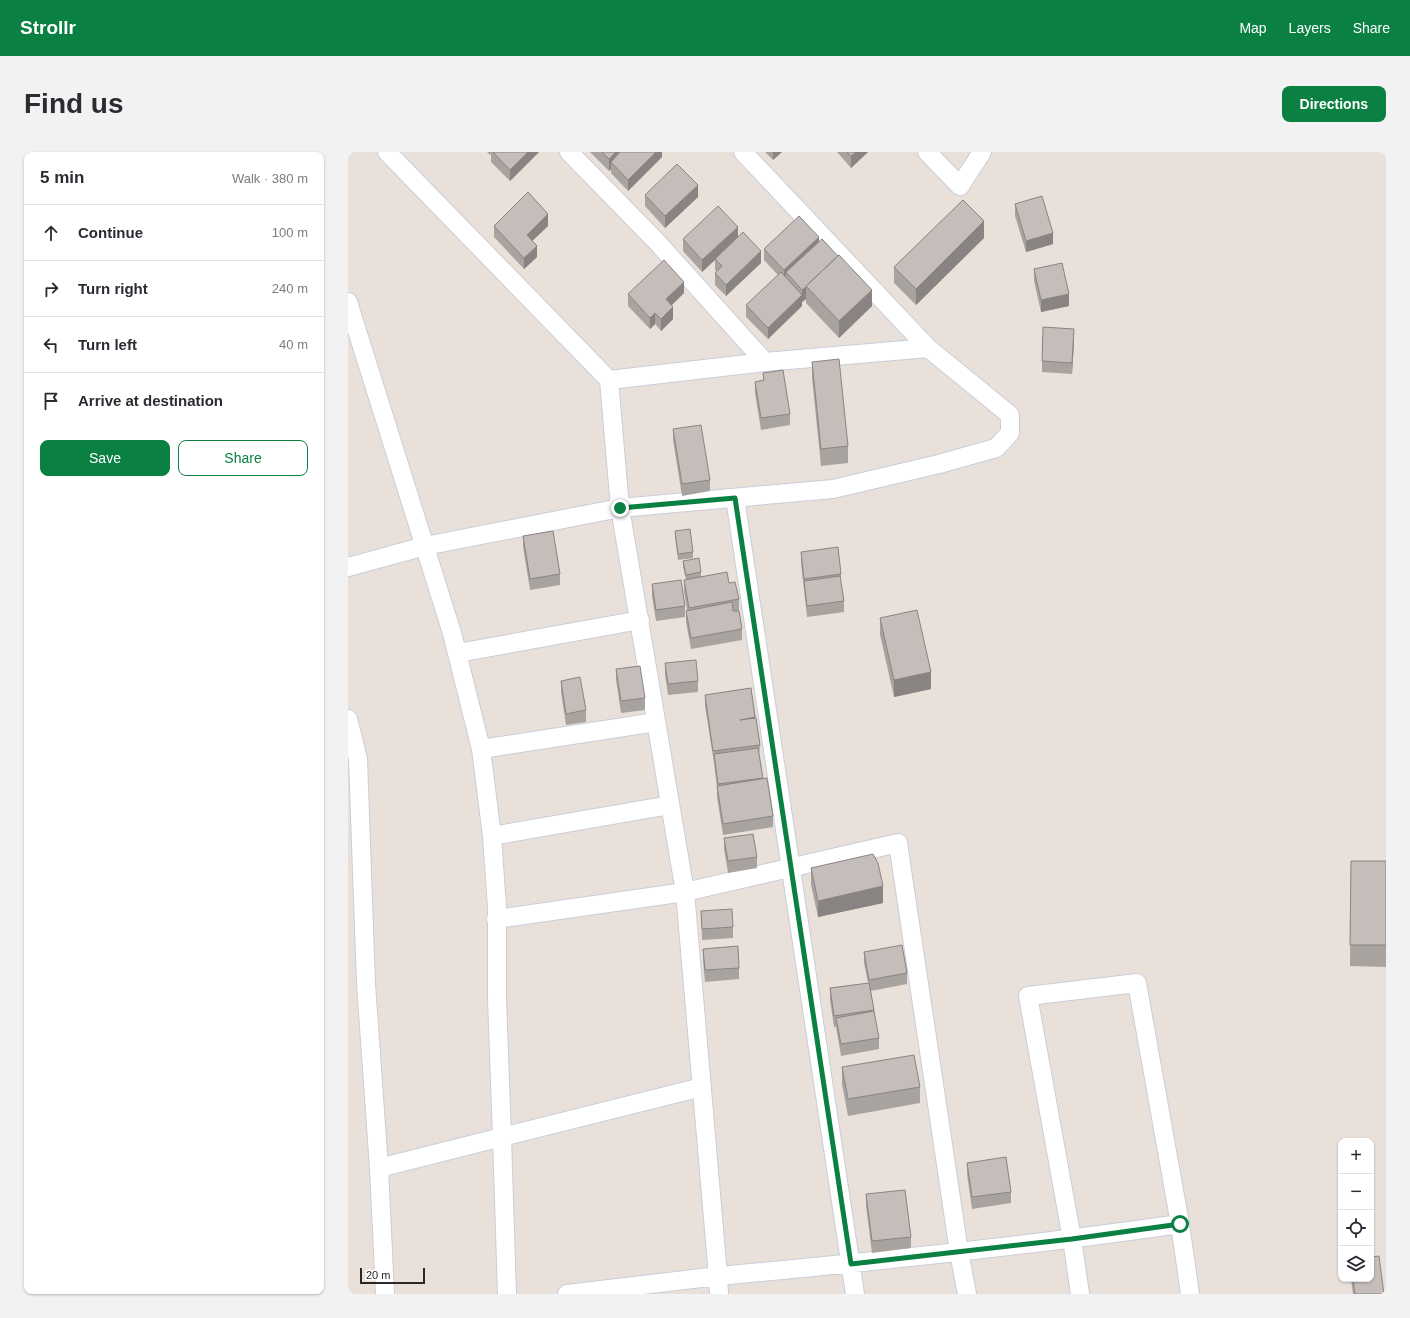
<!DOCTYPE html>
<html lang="en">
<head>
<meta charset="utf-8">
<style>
	:root { --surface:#fff; --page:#f2f2f3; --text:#2b2b33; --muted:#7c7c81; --line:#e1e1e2; --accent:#0b8043 }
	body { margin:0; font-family:Arial,sans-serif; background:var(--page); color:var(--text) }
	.controls { position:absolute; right:12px; bottom:12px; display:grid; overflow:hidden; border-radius:8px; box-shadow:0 1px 3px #0004 }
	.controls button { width:36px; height:36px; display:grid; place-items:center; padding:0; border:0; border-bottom:1px solid var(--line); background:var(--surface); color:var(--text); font:20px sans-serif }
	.scale { position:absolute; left:12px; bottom:10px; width:65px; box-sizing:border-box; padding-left:4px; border:2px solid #282828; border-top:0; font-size:11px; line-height:14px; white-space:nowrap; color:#282828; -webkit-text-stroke:3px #fff; paint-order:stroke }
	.stop { position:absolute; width:12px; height:12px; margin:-9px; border:3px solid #0b8043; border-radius:50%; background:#fff }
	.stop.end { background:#0b8043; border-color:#fff; box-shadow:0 1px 4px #0008 }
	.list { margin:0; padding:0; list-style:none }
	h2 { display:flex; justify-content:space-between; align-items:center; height:52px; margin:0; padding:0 16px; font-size:17px }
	h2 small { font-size:13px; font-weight:400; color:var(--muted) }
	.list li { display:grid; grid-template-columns:26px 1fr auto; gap:12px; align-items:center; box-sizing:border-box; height:56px; padding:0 16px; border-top:1px solid var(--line) }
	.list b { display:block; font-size:15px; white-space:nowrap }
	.list em { font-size:13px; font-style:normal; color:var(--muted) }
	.actions { display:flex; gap:8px; padding:12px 16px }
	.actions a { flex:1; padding:9px 0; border:1px solid var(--accent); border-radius:8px; text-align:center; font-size:14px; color:var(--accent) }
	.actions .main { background:var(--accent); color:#fff }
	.icon { flex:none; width:22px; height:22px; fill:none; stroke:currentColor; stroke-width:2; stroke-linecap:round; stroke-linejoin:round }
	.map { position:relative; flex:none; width:1038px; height:1142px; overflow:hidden; border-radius:8px }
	header { display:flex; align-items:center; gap:24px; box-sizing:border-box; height:56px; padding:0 20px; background:var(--accent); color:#fff }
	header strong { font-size:19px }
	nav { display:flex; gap:22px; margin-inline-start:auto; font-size:14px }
	.intro { display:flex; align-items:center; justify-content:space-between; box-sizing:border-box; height:96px; padding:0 24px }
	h1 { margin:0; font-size:28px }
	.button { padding:10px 18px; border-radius:8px; background:var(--accent); color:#fff; font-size:14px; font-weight:700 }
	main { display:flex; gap:24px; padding:0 24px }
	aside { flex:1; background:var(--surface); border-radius:8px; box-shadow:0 1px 3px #0004 }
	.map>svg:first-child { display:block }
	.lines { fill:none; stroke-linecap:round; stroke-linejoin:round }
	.street-casing { stroke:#c8ced9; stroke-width:20 }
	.street { stroke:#fff; stroke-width:18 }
	.wall { fill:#a9a3a0 }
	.shaded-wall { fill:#898482 }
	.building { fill:#c4bdba; stroke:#898482 }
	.route { stroke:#0b8043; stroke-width:5 }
</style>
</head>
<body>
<header>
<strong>Strollr</strong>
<nav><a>Map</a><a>Layers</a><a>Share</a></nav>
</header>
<div class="intro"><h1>Find us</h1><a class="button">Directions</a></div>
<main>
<aside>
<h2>5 min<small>Walk · 380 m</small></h2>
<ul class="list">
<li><svg class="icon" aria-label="ahead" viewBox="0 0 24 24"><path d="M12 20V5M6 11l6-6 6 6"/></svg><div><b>Continue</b></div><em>100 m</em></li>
<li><svg class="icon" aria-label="right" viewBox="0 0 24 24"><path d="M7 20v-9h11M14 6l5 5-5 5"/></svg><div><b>Turn right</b></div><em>240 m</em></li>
<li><svg class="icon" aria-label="left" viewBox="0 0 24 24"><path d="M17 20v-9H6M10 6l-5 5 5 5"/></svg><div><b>Turn left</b></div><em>40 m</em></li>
<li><svg class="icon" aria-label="arrive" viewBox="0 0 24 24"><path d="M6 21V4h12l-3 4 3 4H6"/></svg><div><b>Arrive at destination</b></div></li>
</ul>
<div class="actions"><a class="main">Save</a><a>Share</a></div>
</aside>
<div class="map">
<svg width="1038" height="1142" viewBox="0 0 1038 1142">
	<rect width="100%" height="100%" fill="#e9e0da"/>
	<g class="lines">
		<defs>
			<path id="street" d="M39,0L261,228L417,210L580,196L395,0
				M221,0L309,90L417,210
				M579,0L612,34L634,0
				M0,150L104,481L133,597L144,684L149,755V846L154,985L31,1016L18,832L10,607L0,567
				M261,228L272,356L485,337L591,312L648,296L662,281V263L580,196
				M387,346L507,1142
				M0,415L77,394L272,356L337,740L370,1124C524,1110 678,1094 832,1072L842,1142
				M110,501L292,468
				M133,597L308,570
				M144,684L322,653
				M148,767L337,740L550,691L611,1100L619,1142
				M31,1016L37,1142
				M159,1142L154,985L354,935
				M219,1142L370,1124L371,1142
				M732,1142L724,1087L680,844L789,831L832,1072"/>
		</defs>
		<use href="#street" class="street-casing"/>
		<use href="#street" class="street"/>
	</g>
	<path class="wall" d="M139,0H191L162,29L143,10V2L142,3Z
		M242,0H314V5L280,39L263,21V17L261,19Z
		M417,0H434L425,8Z
		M489,0H520L503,16Z
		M297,43L350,45L317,76L297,54Z
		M667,52L705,92L678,100L667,64Z
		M146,74H200L184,89L189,105L176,117L146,85Z
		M390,85L413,111L378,144L367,133V121L369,120L367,118V108L354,120L335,99V87Z
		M636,86L568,153L546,131V115Z
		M471,89L524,154L491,186L458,151V147L454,150V154L420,187L398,165V153L430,123L416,108V97Z
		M686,117L721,154L693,160L686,129Z
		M336,141L323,153L325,167L313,179L307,172L302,177L280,154V142Z
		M726,189L724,222L694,220V209Z
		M464,210L500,294V311L473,314L464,226Z
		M415,221L442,262V273L413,278L407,241V230L415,228Z
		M325,277L362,328V339L334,344L325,288Z
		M327,379L345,400V406L330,408L327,385Z
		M175,384L212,422V433L182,438L175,395Z
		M453,400L493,422V431L496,449V460L459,465L453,411Z
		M335,409L353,420V425L381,431L391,447V459L394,477V488L343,497L338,470V459L339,458L336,439V428H338L335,415Z
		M304,432L337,454V465L308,469L304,444Z
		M532,466L583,537L546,545L532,483Z
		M317,511L350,529V540L320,543L317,523Z
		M268,517L297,546V558L273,561L268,528Z
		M213,529L238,558V570L218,573L213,540Z
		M403,536L412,593L411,604L415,627L425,664V675L375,683L369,645V636L366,611L357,554V543Z
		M376,686L409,705V716L380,721L376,697Z
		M1003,709H1038V815L1002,814Z
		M463,716L535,751L470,765L463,733Z
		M353,759L385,775V786L354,788Z
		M355,797L391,816V827L357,830L355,808Z
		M516,800L559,821V832L523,839L526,859L531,886V897L493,904L488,875H486L482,848V836L520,831L516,811Z
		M494,915L572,935V951L500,964L494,932Z
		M619,1011L663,1040V1051L624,1057L619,1022Z
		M518,1042L563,1085V1096L524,1101L518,1054Z
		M1003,1127H1023L1036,1142H1005Z"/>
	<path class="shaded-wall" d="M180,0H191L162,29V18Z
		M268,0H280L263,10V17L261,19V7Z
		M308,0H314V5L280,39V28Z
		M425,0H434L425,8Z
		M508,0H520L503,16V4Z
		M350,33V45L317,76V64Z
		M200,62V74L179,94V83Z
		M636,69V86L568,153V137Z
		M390,75V87L367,107V108L354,120V108Z
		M705,81V92L678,100V89Z
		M471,85V97L438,120V128L436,130V118Z
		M189,94V105L176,117V106Z
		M413,99V111L378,144V133Z
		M336,130V141L318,159V147Z
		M458,135V147L454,150V138Z
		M524,138V154L491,186V169Z
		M721,142V154L693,160V148Z
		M454,143V154L420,187V176Z
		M325,155V167L313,179V167Z
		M307,161V172L302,177V166Z
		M726,177V189L724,222V211Z
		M583,520V537L546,545V528Z
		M535,734V751L470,765V749Z"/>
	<path class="building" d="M145,0H180L162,18Z
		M254,0H268L261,7Z
		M272,0H308L280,28L263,10Z
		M499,0H508L503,4Z
		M329,12L350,33L317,64L297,43Z
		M180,40L200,62L179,83L189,94L176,106L146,74Z
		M694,44L705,81L678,89L667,52Z
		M615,48L636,69L568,137L546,115Z
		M370,54L390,75L354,108L335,87Z
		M451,64L471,85L436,118L416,97Z
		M395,80L413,99L378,133L367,121L374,114L367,107Z
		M474,87L490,104L458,134V135L454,138L438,120Z
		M491,103L524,138L491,169L458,134Z
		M316,108L336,130L318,147L325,155L313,167L307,161L302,166L280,142Z
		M714,111L721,142L693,148L686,117Z
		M433,120L454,143L420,176L398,153Z
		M695,175L726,177L724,211L694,209Z
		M491,207L500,294L473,297L464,210Z
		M435,218L442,262L413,266L407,230L416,228L415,221Z
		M353,273L362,328L334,332L325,277Z
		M342,377L345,400L330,402L327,379Z
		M205,379L212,422L182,427L175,384Z
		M490,395L493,422L456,427L453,400Z
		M351,406L353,420L338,423L335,409Z
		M379,420L381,431L387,430L391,447L341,456L336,428Z
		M492,424L496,449L459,454L456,429Z
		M333,428L337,454L308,458L304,432Z
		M384,450L385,459H391L394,477L343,486L338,459Z
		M569,458L583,520L546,528L532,466Z
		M348,508L350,529L320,532L317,511Z
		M292,514L297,546L273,549L268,517Z
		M232,525L238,558L218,562L213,529Z
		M403,536L407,565L392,568L408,566L412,593L365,599L357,543Z
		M410,596L415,626L370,632L366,602Z
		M419,626L425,664L375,672L369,634Z
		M405,682L409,705L380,709L376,686Z
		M525,702L530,711L535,734L470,749L463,716Z
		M1003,709H1038V793H1002Z
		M384,757L385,775L354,777L353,759Z
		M554,793L559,821L521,828L516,800Z
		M390,794L391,816L357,818L355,797Z
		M521,831L526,858L486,864L482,836Z
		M526,859L531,886L493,892L488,866Z
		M566,903L572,935L500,947L494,915Z
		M658,1005L663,1040L624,1045L619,1011Z
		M557,1038L563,1085L524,1089L518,1042Z
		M1031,1104L1036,1142H1007L1005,1127H1023V1105Z"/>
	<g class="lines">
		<path class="route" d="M272,356L387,346L503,1112L724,1087L832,1072"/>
	</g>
</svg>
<div class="controls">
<button>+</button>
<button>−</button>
<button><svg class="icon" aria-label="locate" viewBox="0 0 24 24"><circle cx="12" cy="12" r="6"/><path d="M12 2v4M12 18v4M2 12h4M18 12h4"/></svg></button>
<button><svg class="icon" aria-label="layers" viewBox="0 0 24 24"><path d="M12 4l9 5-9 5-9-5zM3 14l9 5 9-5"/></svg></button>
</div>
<div class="scale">20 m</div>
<div class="stop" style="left:832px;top:1072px"></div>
<div class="stop end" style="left:272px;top:356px"></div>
</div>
</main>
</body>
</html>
